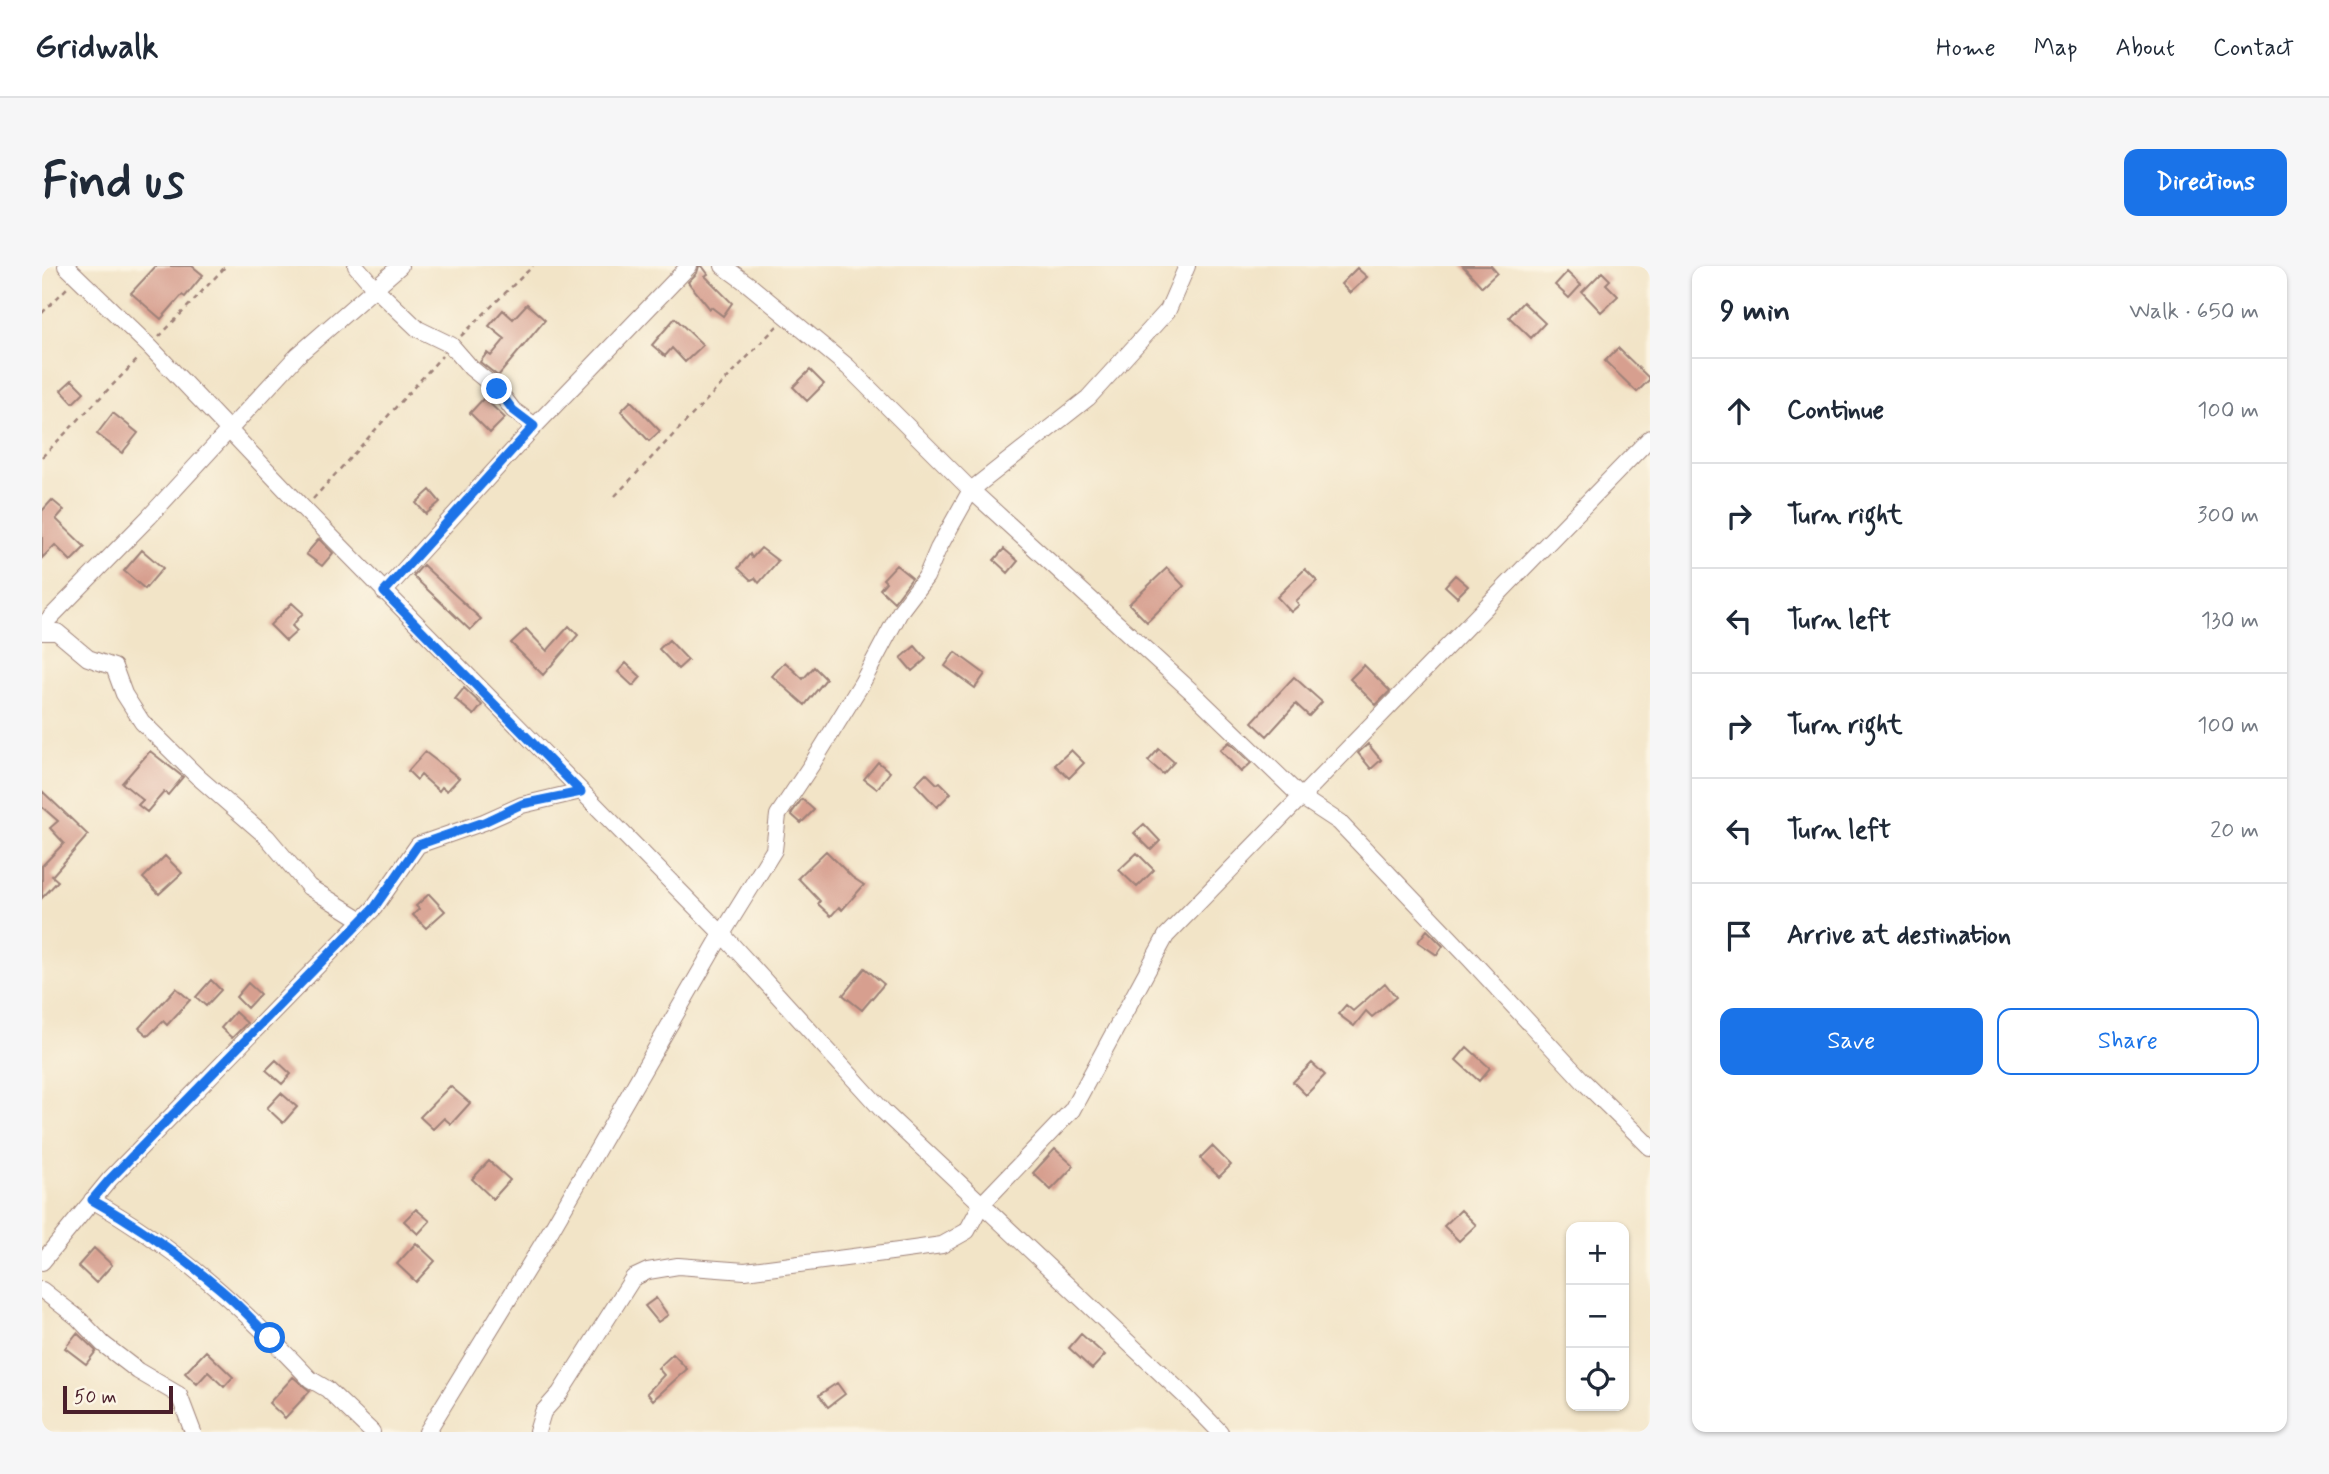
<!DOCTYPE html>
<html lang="en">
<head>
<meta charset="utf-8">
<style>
	:root { --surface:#fff; --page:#f6f6f7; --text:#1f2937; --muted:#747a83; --line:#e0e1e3; --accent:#1a73e8 }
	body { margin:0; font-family:Mynerve,sans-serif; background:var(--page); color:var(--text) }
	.controls { position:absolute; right:21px; bottom:21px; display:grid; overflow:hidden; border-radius:14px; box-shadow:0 2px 5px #0004 }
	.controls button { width:63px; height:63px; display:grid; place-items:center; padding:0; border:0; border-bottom:2px solid var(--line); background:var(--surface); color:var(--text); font:35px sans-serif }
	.scale { position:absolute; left:21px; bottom:18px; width:110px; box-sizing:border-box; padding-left:7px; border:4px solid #4a1f2b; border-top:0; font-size:19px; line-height:24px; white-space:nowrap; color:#4a1f2b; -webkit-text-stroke:5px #fcf5e5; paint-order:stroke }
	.stop { position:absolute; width:21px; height:21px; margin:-16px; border:5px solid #1a73e8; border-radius:50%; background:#fff }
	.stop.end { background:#1a73e8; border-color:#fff; box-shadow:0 2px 7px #0008 }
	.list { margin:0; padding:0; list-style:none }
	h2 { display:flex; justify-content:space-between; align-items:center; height:91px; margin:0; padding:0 28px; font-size:30px }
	h2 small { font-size:23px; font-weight:400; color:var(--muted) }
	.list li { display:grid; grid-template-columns:46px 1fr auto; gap:21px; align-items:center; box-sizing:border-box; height:105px; padding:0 28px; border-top:2px solid var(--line) }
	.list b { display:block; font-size:26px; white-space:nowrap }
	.list em { font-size:23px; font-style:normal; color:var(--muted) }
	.actions { display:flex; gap:14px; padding:21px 28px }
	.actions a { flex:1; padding:16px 0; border:2px solid var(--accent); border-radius:14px; text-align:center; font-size:24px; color:var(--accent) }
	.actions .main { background:var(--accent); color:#fff }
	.icon { flex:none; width:38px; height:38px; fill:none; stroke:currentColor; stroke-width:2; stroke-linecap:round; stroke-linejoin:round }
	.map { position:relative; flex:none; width:1608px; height:1166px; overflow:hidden; border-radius:14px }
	header { display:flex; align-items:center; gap:42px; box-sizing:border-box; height:98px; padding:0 35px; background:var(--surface); border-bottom:2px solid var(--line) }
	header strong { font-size:33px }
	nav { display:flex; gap:38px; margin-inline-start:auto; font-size:24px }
	.intro { display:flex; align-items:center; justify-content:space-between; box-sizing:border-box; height:168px; padding:0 42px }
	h1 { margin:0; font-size:49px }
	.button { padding:18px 32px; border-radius:14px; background:var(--accent); color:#fff; font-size:24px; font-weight:700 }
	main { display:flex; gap:42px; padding:0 42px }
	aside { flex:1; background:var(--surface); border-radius:14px; box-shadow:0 2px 5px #0004 }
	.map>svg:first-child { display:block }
	.building { fill:#d79f8f }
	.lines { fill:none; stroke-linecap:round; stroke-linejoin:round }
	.minor-casing { stroke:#9e8279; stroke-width:18 }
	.path { stroke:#9e8279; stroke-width:2.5; stroke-dasharray:5 5; stroke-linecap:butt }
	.minor { stroke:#fff; stroke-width:16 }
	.route { stroke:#1a73e8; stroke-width:9 }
</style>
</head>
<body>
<header>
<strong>Gridwalk</strong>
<nav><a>Home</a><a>Map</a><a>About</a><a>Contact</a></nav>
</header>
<div class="intro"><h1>Find us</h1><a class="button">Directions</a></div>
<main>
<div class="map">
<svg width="1608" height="1166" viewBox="0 0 1608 1166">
	<rect width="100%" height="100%" fill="#fcf5e5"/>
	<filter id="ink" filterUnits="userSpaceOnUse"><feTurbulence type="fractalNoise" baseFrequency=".0143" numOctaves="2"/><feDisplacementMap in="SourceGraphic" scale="14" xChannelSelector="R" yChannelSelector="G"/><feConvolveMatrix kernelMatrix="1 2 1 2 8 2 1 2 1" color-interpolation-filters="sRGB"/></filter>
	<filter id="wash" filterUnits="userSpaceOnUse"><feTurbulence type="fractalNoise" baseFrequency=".00686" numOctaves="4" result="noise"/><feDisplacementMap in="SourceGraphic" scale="28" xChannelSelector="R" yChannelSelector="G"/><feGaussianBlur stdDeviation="1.57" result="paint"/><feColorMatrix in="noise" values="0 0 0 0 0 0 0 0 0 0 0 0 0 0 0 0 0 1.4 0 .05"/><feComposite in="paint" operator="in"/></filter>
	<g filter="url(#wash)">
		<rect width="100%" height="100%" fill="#f2e4c7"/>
		<g id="blocks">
			<path class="building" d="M114,0H150L161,9L143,31L140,29L119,53L89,27Z
				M657,0H660L666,8L663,10L690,37L681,50L669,41L668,43L646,16L655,7Z
				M1421,0H1449L1455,7L1440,21Z
				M1315,2L1325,11L1308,27L1299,18Z
				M1525,6L1539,19L1527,32L1513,19Z
				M1560,6L1568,14L1564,18L1576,30L1559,46L1540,26Z
				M1481,36L1503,57L1489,72L1467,51Z
				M485,38L503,54L456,110L438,96L445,87L449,90L463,73L447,60L461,44L471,53Z
				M633,52L661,79L643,96L630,82L623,90L610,79Z
				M1576,82L1608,113L1595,126L1563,95Z
				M768,104L782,118L765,135L751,121Z
				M30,114L42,126L31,137L19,124Z
				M442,132L463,152L448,167L428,147Z
				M589,135L618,165L607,175L579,145Z
				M71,147L96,167L80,187L55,168Z
				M388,224L398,236L384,248L374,237Z
				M10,234L22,244L14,253L43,281L29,295L13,279L0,292V245Z
				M277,273L291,287L280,300L264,288Z
				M719,282L736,295L717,317L713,312L709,314L696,302L708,288L710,292Z
				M962,283L976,295L966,307L952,294Z
				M100,284L121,302L103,323L82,305Z
				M381,299L439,353L428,364L371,310Z
				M854,299L870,312L852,336L838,323L844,316L841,313Z
				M1125,302L1142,320L1105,356L1087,338Z
				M1263,303L1275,315L1254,335L1257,339L1249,346L1235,331Z
				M1413,309L1426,320L1415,331L1403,320Z
				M250,337L261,347L250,360L255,365L244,375L228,359Z
				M527,360L536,369L501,409L469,377L484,363L505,385Z
				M627,374L646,394L636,403L617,383Z
				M873,380L884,393L870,405L859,392Z
				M913,386L943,408L933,422L903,400Z
				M743,396L761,413L772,401L784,413L763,439L730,410Z
				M584,397L599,411L591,420L576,406Z
				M1322,399L1348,425L1334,439L1308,413Z
				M1252,411L1280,436L1267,450L1254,438L1225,470L1210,456Z
				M422,422L440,439L432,449L413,433Z
				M1187,476L1209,497L1199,506L1178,484Z
				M1326,478L1339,494L1329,503L1316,487Z
				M1117,483L1132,496L1121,508L1106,495Z
				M1029,484L1042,497L1027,512L1013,499Z
				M108,485L141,511L126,529L122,526L105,546L96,539L101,534L80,517Z
				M383,486L417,512L405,525L400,521L397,525L379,509L375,514L366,505Z
				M836,496L848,506L835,523L822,513Z
				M884,507L895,518L898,516L909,527L895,541L873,518Z
				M0,525L46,569L10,610L16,615L0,632V600L22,577L8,562L16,555L0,541Z
				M760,533L772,544L759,557L749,548Z
				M1102,558L1118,575L1109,584L1092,567Z
				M784,585L810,611L822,619L800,644L797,641L789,650L776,638L778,635L756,612Z
				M1095,587L1112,604L1095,621L1077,604Z
				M123,590L140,607L117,628L101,612Z
				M387,628L403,645L384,662L371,649L377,643L374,640Z
				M1385,664L1401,680L1395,689L1376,676Z
				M823,702L842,718L820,744L801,729Z
				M169,714L179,724L164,740L154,731Z
				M206,717L218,728L205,742L194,731Z
				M1343,717L1354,731L1330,751L1324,745L1312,760L1296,748L1304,739L1311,745Z
				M134,722L148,734L125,759L121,755L106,770L97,762Z
				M193,746L205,757L190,772L179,762Z
				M1425,781L1448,802L1437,815L1414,794Z
				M234,794L249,808L240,818L224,804Z
				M1270,797L1283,809L1264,829L1251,816Z
				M408,820L428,837L409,858L402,852L391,863L378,851Z
				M239,827L255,841L241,857L225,842Z
				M1170,880L1189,899L1177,911L1158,892Z
				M1013,883L1032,900L1009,924L991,907Z
				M447,895L468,914L451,933L430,913Z
				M374,943L388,955L376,968L362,955Z
				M1419,944L1434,959L1417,975L1402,960Z
				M374,977L393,995L374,1016L355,998Z
				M52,982L70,999L54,1017L36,1000Z
				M614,1032L626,1049L616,1056L603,1040Z
				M35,1067L54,1085L44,1098L23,1082Z
				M1039,1068L1063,1089L1050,1103L1027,1082Z
				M164,1085L191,1111L182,1121L166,1106L155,1118L143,1107Z
				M631,1088L645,1103L611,1134L605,1127L622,1109L616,1102Z
				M251,1111L268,1125L243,1152L227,1137Z
				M795,1117L803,1128L786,1141L777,1129Z"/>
		</g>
	</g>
	<g filter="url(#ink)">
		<use href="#blocks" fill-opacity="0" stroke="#9e8279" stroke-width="2"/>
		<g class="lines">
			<defs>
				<path id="minor" d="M24,0L108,81L262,243L680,668L841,845L1144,1131L1178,1166
					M314,0L332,21L376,63L409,79L429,102L455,123L471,144L493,160
					M681,0L706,18L806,101L929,224L1148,424L1259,531L1297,556L1428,693L1542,816L1608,881
					M342,326L493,160L647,0
					M0,360L107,251L256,89L358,0
					M0,366H15L46,392L72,401L82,428L100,456L156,511L225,571L267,621L320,654
					M50,934C136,982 201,1042 268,1113L285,1123L330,1166
					M0,996L68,913L332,642L376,579L442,556L480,539L539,525
					M0,1024L36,1052L61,1078L96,1105L137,1129L151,1166
					M385,1166L509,964L680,668L732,584L736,549L770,498L820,417L859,344L884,311L896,283L929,224L1046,132L1126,44L1145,0
					M495,1166L501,1146L518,1127L591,1012L606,1005L636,1000L703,1005L857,985L900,979L925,965L939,939L1030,844L1124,670L1608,172"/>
			</defs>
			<use href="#minor" class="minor-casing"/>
			<path class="path" d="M0,47L25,22
				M419,70L491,0
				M117,71L184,0
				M0,191L98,91
				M573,230L735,60
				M271,233L400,90"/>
			<use href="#minor" class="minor"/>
		</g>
	</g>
	<g class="lines" filter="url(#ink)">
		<path class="route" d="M228,1072C212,1055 196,1038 178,1023C138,989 96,959 50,934L68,913L332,642L376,579L442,556L480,538L539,526L342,326L492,160L471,144L455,123"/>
	</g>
</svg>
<div class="controls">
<button>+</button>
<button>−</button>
<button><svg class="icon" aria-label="locate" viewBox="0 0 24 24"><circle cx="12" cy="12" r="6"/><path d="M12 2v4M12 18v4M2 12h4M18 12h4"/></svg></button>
</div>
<div class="scale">50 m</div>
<div class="stop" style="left:228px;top:1072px"></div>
<div class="stop end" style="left:455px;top:123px"></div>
</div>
<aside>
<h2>9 min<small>Walk · 650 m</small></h2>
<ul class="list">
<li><svg class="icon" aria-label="ahead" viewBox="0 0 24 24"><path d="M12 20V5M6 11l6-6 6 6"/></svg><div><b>Continue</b></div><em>100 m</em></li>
<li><svg class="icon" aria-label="right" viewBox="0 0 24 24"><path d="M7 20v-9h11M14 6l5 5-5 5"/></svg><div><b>Turn right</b></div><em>300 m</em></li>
<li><svg class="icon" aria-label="left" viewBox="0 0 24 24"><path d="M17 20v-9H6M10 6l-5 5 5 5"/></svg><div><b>Turn left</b></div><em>130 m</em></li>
<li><svg class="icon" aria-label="right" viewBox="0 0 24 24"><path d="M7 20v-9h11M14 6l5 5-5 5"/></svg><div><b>Turn right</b></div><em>100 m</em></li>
<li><svg class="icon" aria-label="left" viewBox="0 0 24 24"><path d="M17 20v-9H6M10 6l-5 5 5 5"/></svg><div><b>Turn left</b></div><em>20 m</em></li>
<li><svg class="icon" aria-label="arrive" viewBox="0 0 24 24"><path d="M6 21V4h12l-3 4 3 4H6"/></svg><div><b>Arrive at destination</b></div></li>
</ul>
<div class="actions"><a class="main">Save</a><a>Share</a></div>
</aside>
</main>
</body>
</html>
